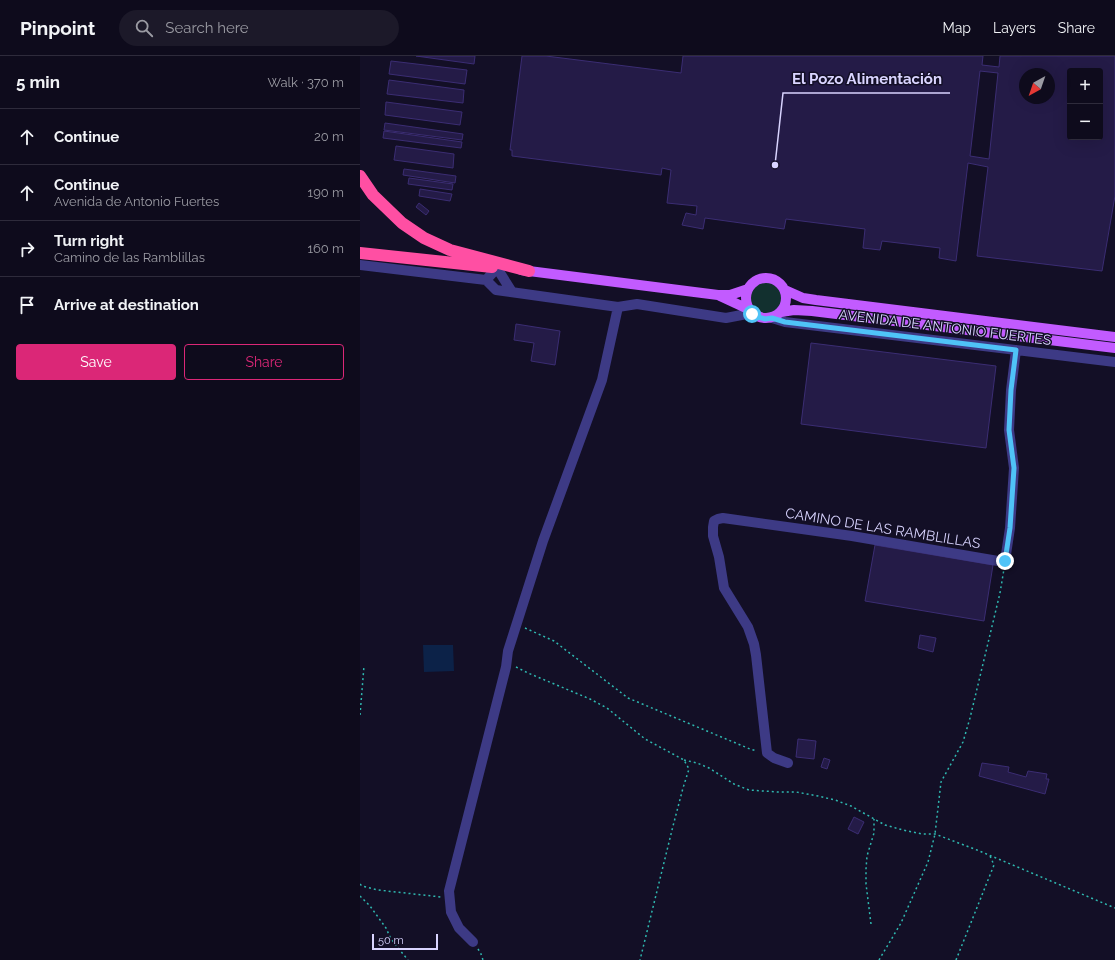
<!DOCTYPE html>
<html lang="en">
<head>
<meta charset="utf-8">
<style>
	:root { --surface:#0e0b1c; --page:#1c1929; --text:#f1f3f6; --muted:#9b9ba3; --line:#2e2b3b; --accent:#db2777 }
	body { margin:0; font-family:Raleway,sans-serif; background:var(--page); color:var(--text) }
	.controls { position:absolute; right:12px; top:12px; display:grid; overflow:hidden; border-radius:4px; box-shadow:0 4px 16px #0002 }
	.controls button { width:36px; height:36px; display:grid; place-items:center; padding:0; border:0; border-bottom:1px solid var(--line); background:var(--surface); color:var(--text); font:20px sans-serif }
	.compass { position:absolute; left:659px; top:12px; width:36px; height:36px; border-radius:50%; background:var(--surface); box-shadow:0 4px 16px #0002; rotate:220deg }
	.scale { position:absolute; left:12px; bottom:10px; width:66px; box-sizing:border-box; padding-left:4px; border:2px solid #d9d4ff; border-top:0; font-size:11px; line-height:14px; white-space:nowrap; color:#d9d4ff; -webkit-text-stroke:3px #130f26; paint-order:stroke }
	.stop { position:absolute; width:12px; height:12px; margin:-9px; border:3px solid #4fc3f7; border-radius:50%; background:#fff }
	.stop.end { background:#4fc3f7; border-color:#fff; box-shadow:0 1px 4px #0008 }
	.list { margin:0; padding:0; list-style:none }
	h2 { display:flex; justify-content:space-between; align-items:center; height:52px; margin:0; padding:0 16px; font-size:17px }
	h2 small { font-size:13px; font-weight:400; color:var(--muted) }
	.list li { display:grid; grid-template-columns:26px 1fr auto; gap:12px; align-items:center; box-sizing:border-box; height:56px; padding:0 16px; border-top:1px solid var(--line) }
	.list b { display:block; font-size:15px; white-space:nowrap }
	.list p { margin:0; font-size:13px; white-space:nowrap; color:var(--muted) }
	.list em { font-size:13px; font-style:normal; color:var(--muted) }
	.actions { display:flex; gap:8px; padding:12px 16px }
	.actions a { flex:1; padding:9px 0; border:1px solid var(--accent); border-radius:4px; text-align:center; font-size:14px; color:var(--accent) }
	.actions .main { background:var(--accent); color:#fff }
	.icon { flex:none; width:22px; height:22px; fill:none; stroke:currentColor; stroke-width:2; stroke-linecap:round; stroke-linejoin:round }
	.map { position:relative; flex:none; width:755px; height:904px; overflow:hidden }
	header { display:flex; align-items:center; gap:24px; box-sizing:border-box; height:56px; padding:0 20px; background:var(--surface); border-bottom:1px solid var(--line) }
	header strong { font-size:19px }
	nav { display:flex; gap:22px; margin-inline-start:auto; font-size:14px }
	.search { width:280px; height:36px; background:var(--page); display:flex; align-items:center; gap:10px; box-sizing:border-box; padding:0 14px; border-radius:22px; color:var(--muted); font-size:15px }
	main { display:flex }
	aside { flex:1; background:var(--surface) }
	.map>svg:first-child { display:block }
	.green { fill:#12302f }
	.water { fill:#0c2248 }
	.building { fill:#241b47; stroke:#3b2d73; fill-rule:evenodd }
	.lines { fill:none; stroke-linecap:round; stroke-linejoin:round }
	.path { stroke:#2fb8b0; stroke-width:1.5; stroke-dasharray:2 3; stroke-linecap:butt }
	.street { stroke:#3d3a85; stroke-width:10 }
	.primary { stroke:#c25bff; stroke-width:10 }
	.highway { stroke:#ff4fa3; stroke-width:12 }
	.route { stroke:#4fc3f7; stroke-width:5 }
	.labels { text-anchor:middle; stroke-width:3; stroke-linejoin:round; paint-order:stroke }
	.street-label { font-size:14px; fill:#d9d4ff; stroke:#130f26 }
	.leader { fill:none; stroke:#d9d4ff; stroke-width:1.5 }
	.callout-dot { fill:#d9d4ff; stroke:#130f26; stroke-width:1.5 }
	.callout-label { font-size:15px; text-anchor:middle; font-weight:bold; fill:#d9d4ff; stroke:#130f26; stroke-width:3; stroke-linejoin:round; paint-order:stroke }
</style>
</head>
<body>
<header>
<strong>Pinpoint</strong>
<div class="search"><svg class="icon" aria-label="search" viewBox="0 0 24 24"><circle cx="10" cy="10" r="6"/><path d="M15 15l6 6"/></svg>Search here</div>
<nav><a>Map</a><a>Layers</a><a>Share</a></nav>
</header>
<main>
<aside>
<h2>5 min<small>Walk · 370 m</small></h2>
<ul class="list">
<li><svg class="icon" aria-label="ahead" viewBox="0 0 24 24"><path d="M12 20V5M6 11l6-6 6 6"/></svg><div><b>Continue</b></div><em>20 m</em></li>
<li><svg class="icon" aria-label="ahead" viewBox="0 0 24 24"><path d="M12 20V5M6 11l6-6 6 6"/></svg><div><b>Continue</b><p>Avenida de Antonio Fuertes</p></div><em>190 m</em></li>
<li><svg class="icon" aria-label="right" viewBox="0 0 24 24"><path d="M7 20v-9h11M14 6l5 5-5 5"/></svg><div><b>Turn right</b><p>Camino de las Ramblillas</p></div><em>160 m</em></li>
<li><svg class="icon" aria-label="arrive" viewBox="0 0 24 24"><path d="M6 21V4h12l-3 4 3 4H6"/></svg><div><b>Arrive at destination</b></div></li>
</ul>
<div class="actions"><a class="main">Save</a><a>Share</a></div>
</aside>
<div class="map">
<svg width="755" height="904" viewBox="0 0 755 904">
	<rect width="100%" height="100%" fill="#130f26"/>
	<path class="green" d="M388 243a18 18 0 1 1 36 0a18 18 0 1 1-36 0Z"/>
	<path class="water" d="M63,589H93L94,615L64,616Z"/>
	<path class="building" d="M56,0H115L114,8Z
		M162,0H186L321,17L323,0H623L622,9L639,11L640,0H755V140L742,215L617,200L628,111L608,107L596,205L579,202L580,192L522,185L520,194L503,192L505,173L426,163L424,173L345,162L343,173L322,169L326,157L336,159L337,150L307,147L311,114L302,112L301,119L152,100V94H150ZM620,15L638,17L629,103L610,100ZM710,15H740V81H710ZM665,18H689V42H665Z
		M31,5L107,14L105,28L29,18Z
		M29,24L104,34L103,47L27,38Z
		M26,46L102,56L100,69L25,59Z
		M25,67L103,78L102,84L24,74Z
		M24,75L102,86L101,92L23,82Z
		M36,90L94,98L93,112L34,104Z
		M44,113L96,120L95,127L43,119Z
		M49,122L93,128L92,134L48,128Z
		M60,133L92,138L90,145L59,140Z
		M59,147L69,155L66,159L56,151Z
		M156,268L200,275L195,309L171,305L174,287L154,284Z
		M451,287L636,310L626,392L441,368Z
		M515,489L633,509L624,565L505,545Z
		M560,579L576,582L573,596L558,592Z
		M438,683L456,685L454,703L436,701Z
		M464,702L470,704L467,713L461,711Z
		M622,707L649,711L648,716L666,721L668,715L687,718L686,723H689L685,738L619,720Z
		M494,761L504,766L498,778L488,773Z"/>
	<g class="lines">
		<path class="path" d="M165,572L194,585L268,642L390,693L397,695
			M156,611L168,617L230,643L247,652L285,683L324,704L329,713L323,732L313,770L280,904
			M0,659L4,610
			M324,704L337,707L349,712L374,728L389,734L418,736H436L458,740L475,744L491,750L525,769L543,774L562,778H575L617,794L755,852
			M0,828L2,830L18,834L81,841
			M0,840L10,850L26,872L30,881L34,887L48,904
			M511,868L506,828V813L507,800L514,777V763
			M118,893L121,898L123,904
			M519,904L541,867L568,806L575,778L581,726L603,686L610,662L640,537L644,513
			M596,904L634,809L630,800"/>
		<path class="street" d="M0,209L126,224L136,234L258,251L277,248L366,262L392,257
			M126,224L137,212L152,236
			M412,262L425,266L755,306
			M428,707L414,702L407,697L396,599L394,588L388,571L364,532L359,501L353,480V471L354,465L358,463L363,462L492,480L638,505H645L650,472L654,412L649,374L651,334L656,294
			M113,886L99,872L91,856L89,835L146,611L148,595L183,485L242,324L258,251"/>
		<path class="primary" d="M161,214L358,239H370L388,233
			M386 242a20 20 0 1 1 40 0a20 20 0 1 1-40 0Z
			M425,234L443,242L456,244L755,281
			M360,240L388,253
			M421,256L434,254L452,255L755,292"/>
		<path class="highway" d="M0,120L13,139L42,167L64,182L90,194L169,215
			M0,197L132,211"/>
	</g>
	<g class="lines">
		<path class="route" d="M392,258L398,261L405,263L412,262L425,266L656,294L651,334L649,374L654,412L650,472L645,505"/>
	</g>
	<g class="labels">
		<g class="street-label">
			<text transform="translate(585 271) rotate(7)" y="5">AVENIDA DE ANTONIO FUERTES</text>
			<text transform="translate(523 472) rotate(9)" y="5">CAMINO DE LAS RAMBLILLAS</text>
		</g>
	</g>
	<path class="leader" d="M415 109L423 37H590"/>
	<circle class="callout-dot" cx="415" cy="109" r="4"/>
	<g class="callout-label">
		<text x="507" y="28">El Pozo Alimentación</text>
	</g>
</svg>
<div class="controls">
<button>+</button>
<button>−</button>
</div>
<svg class="compass" viewBox="-18 -18 36 36"><path d="M0-13l5 13h-10z" fill="#e53935"/><path d="M0 13l5-13h-10z" fill="#9b9ba3"/></svg>
<div class="scale">50 m</div>
<div class="stop" style="left:392px;top:258px"></div>
<div class="stop end" style="left:645px;top:505px"></div>
</div>
</main>
</body>
</html>
